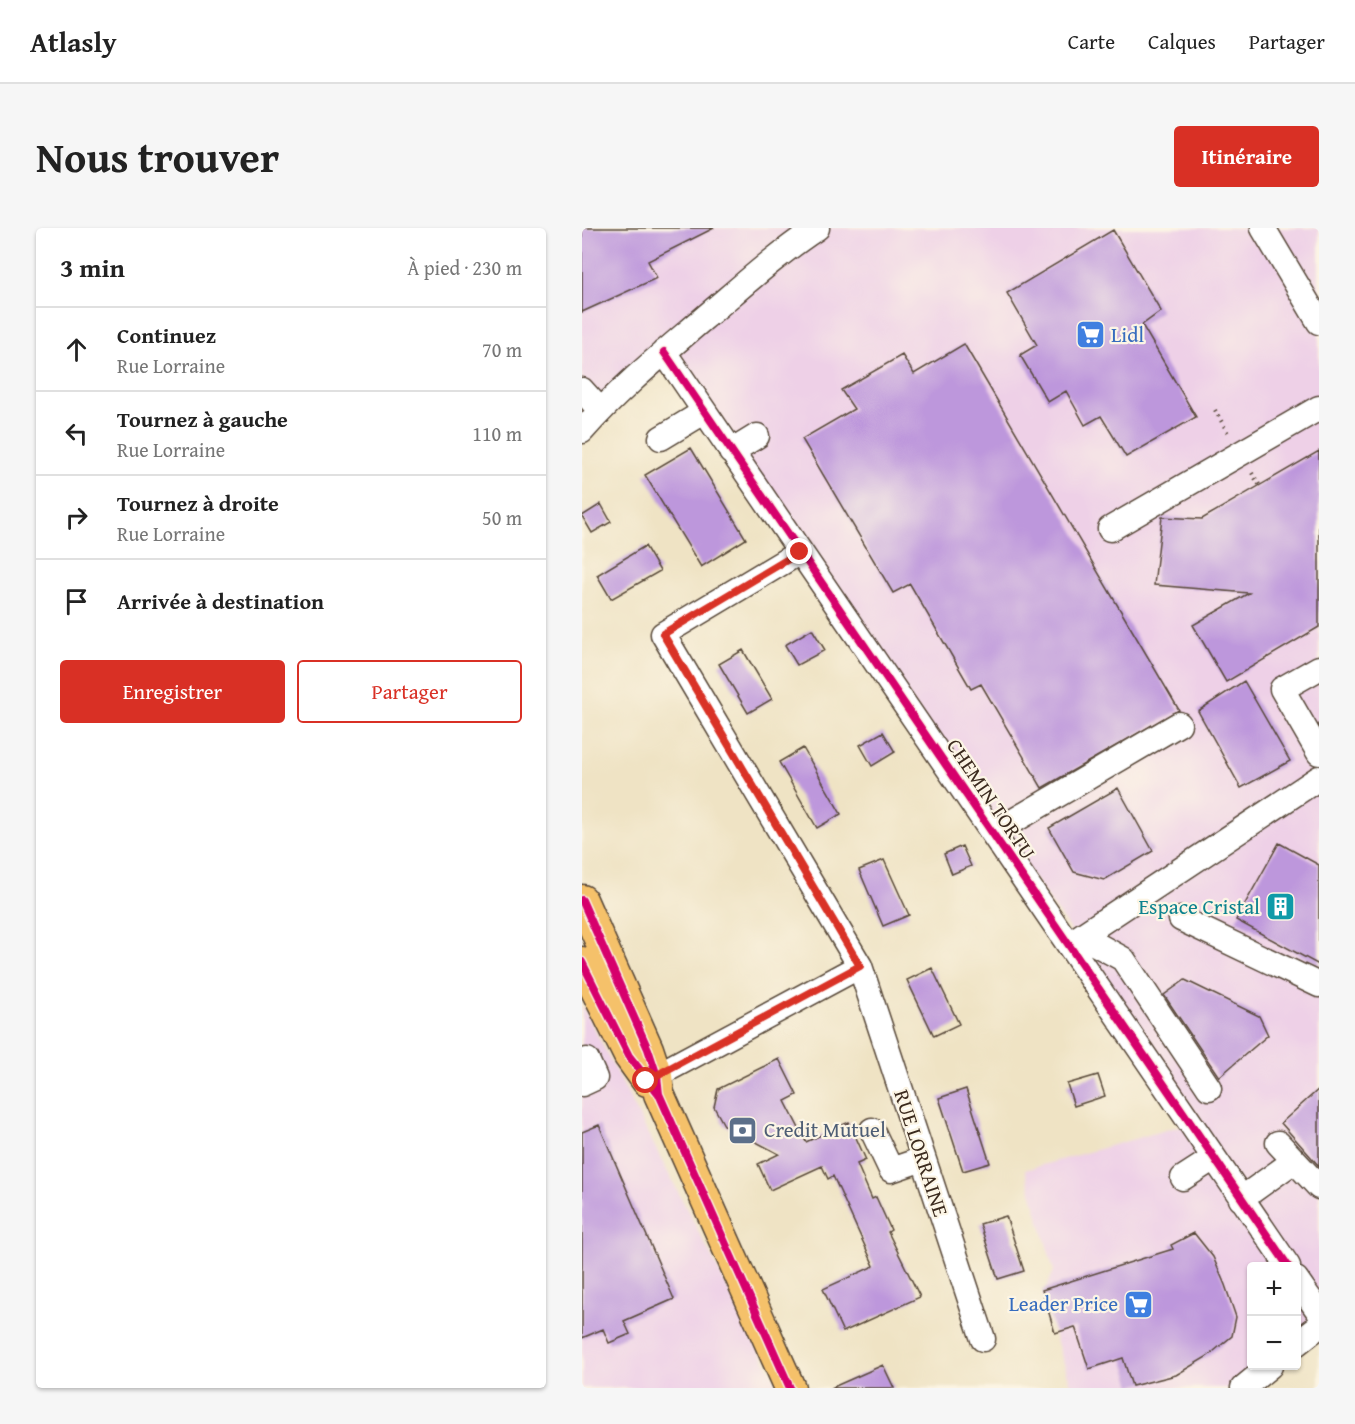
<!DOCTYPE html>
<html lang="fr">
<head>
<meta charset="utf-8">
<style>
	:root { --surface:#fff; --page:#f6f6f6; --text:#222; --muted:#767676; --line:#e0e0e0; --accent:#d93025 }
	body { margin:0; font-family:"Gentium Book Plus",serif; background:var(--page); color:var(--text) }
	.controls { position:absolute; right:18px; bottom:18px; display:grid; overflow:hidden; border-radius:6px; box-shadow:0 2px 4px #0004 }
	.controls button { width:54px; height:54px; display:grid; place-items:center; padding:0; border:0; border-bottom:2px solid var(--line); background:var(--surface); color:var(--text); font:30px sans-serif }
	.stop { position:absolute; width:18px; height:18px; margin:-14px; border:4px solid #d93025; border-radius:50%; background:#fff }
	.stop.end { background:#d93025; border-color:#fff; box-shadow:0 2px 6px #0008 }
	.list { margin:0; padding:0; list-style:none }
	h2 { display:flex; justify-content:space-between; align-items:center; height:78px; margin:0; padding:0 24px; font-size:26px }
	h2 small { font-size:20px; font-weight:400; color:var(--muted) }
	.list li { display:grid; grid-template-columns:39px 1fr auto; gap:18px; align-items:center; box-sizing:border-box; height:84px; padding:0 24px; border-top:2px solid var(--line) }
	.list b { display:block; font-size:22px; white-space:nowrap }
	.list p { margin:0; font-size:20px; white-space:nowrap; color:var(--muted) }
	.list em { font-size:20px; font-style:normal; color:var(--muted) }
	.actions { display:flex; gap:12px; padding:18px 24px }
	.actions a { flex:1; padding:14px 0; border:2px solid var(--accent); border-radius:6px; text-align:center; font-size:21px; color:var(--accent) }
	.actions .main { background:var(--accent); color:#fff }
	.icon { flex:none; width:33px; height:33px; fill:none; stroke:currentColor; stroke-width:2; stroke-linecap:round; stroke-linejoin:round }
	.map { position:relative; flex:none; width:737px; height:1160px; overflow:hidden; border-radius:6px }
	header { display:flex; align-items:center; gap:36px; box-sizing:border-box; height:84px; padding:0 30px; background:var(--surface); border-bottom:2px solid var(--line) }
	header strong { font-size:28px }
	nav { display:flex; gap:33px; margin-inline-start:auto; font-size:21px }
	.intro { display:flex; align-items:center; justify-content:space-between; box-sizing:border-box; height:144px; padding:0 36px }
	h1 { margin:0; font-size:42px }
	.button { padding:15px 27px; border-radius:6px; background:var(--accent); color:#fff; font-size:21px; font-weight:700 }
	main { display:flex; gap:36px; padding:0 36px }
	aside { flex:1; background:var(--surface); border-radius:6px; box-shadow:0 2px 4px #0004 }
	.map>svg:first-child { display:block }
	.built { fill:#eed0e7 }
	.building { fill:#bd97dc }
	.lines { fill:none; stroke-linecap:round; stroke-linejoin:round }
	.minor-casing { stroke:#564637; stroke-width:27 }
	.major-casing { stroke:#564637; stroke-width:33 }
	.path { stroke:#564637; stroke-width:4; stroke-dasharray:1.5 4.5; stroke-linecap:butt }
	.minor { stroke:#fff; stroke-width:24 }
	.major { stroke:#f5c16b; stroke-width:30 }
	.cycleway-casing { stroke:#fcf5e5; stroke-width:11 }
	.cycleway { stroke:#d6006c; stroke-width:8 }
	.route { stroke:#d93025; stroke-width:8 }
	.labels { text-anchor:middle; stroke-width:4.5; stroke-linejoin:round; paint-order:stroke }
	.shop-label { font-size:21px; fill:#366cbe; stroke:#fcf5e5; text-anchor:start }
	.street-label { font-size:21px; fill:#3b2a1e; stroke:#fcf5e5 }
	.culture-label { font-size:21px; fill:#0d838f; stroke:#fcf5e5; text-anchor:end }
	.service-label { font-size:21px; fill:#4e5e75; stroke:#fcf5e5; text-anchor:start }
</style>
</head>
<body>
<header>
<strong>Atlasly</strong>
<nav><a>Carte</a><a>Calques</a><a>Partager</a></nav>
</header>
<div class="intro"><h1>Nous trouver</h1><a class="button">Itinéraire</a></div>
<main>
<aside>
<h2>3 min<small>À pied · 230 m</small></h2>
<ul class="list">
<li><svg class="icon" aria-label="ahead" viewBox="0 0 24 24"><path d="M12 20V5M6 11l6-6 6 6"/></svg><div><b>Continuez</b><p>Rue Lorraine</p></div><em>70 m</em></li>
<li><svg class="icon" aria-label="left" viewBox="0 0 24 24"><path d="M17 20v-9H6M10 6l-5 5 5 5"/></svg><div><b>Tournez à gauche</b><p>Rue Lorraine</p></div><em>110 m</em></li>
<li><svg class="icon" aria-label="right" viewBox="0 0 24 24"><path d="M7 20v-9h11M14 6l5 5-5 5"/></svg><div><b>Tournez à droite</b><p>Rue Lorraine</p></div><em>50 m</em></li>
<li><svg class="icon" aria-label="arrive" viewBox="0 0 24 24"><path d="M6 21V4h12l-3 4 3 4H6"/></svg><div><b>Arrivée à destination</b></div></li>
</ul>
<div class="actions"><a class="main">Enregistrer</a><a>Partager</a></div>
</aside>
<div class="map">
<svg width="737" height="1160" viewBox="0 0 737 1160">
	<rect width="100%" height="100%" fill="#fcf5e5"/>
	<filter id="ink" filterUnits="userSpaceOnUse"><feTurbulence type="fractalNoise" baseFrequency=".0167" numOctaves="2"/><feDisplacementMap in="SourceGraphic" scale="12" xChannelSelector="R" yChannelSelector="G"/><feConvolveMatrix kernelMatrix="1 2 1 2 8 2 1 2 1" color-interpolation-filters="sRGB"/></filter>
	<filter id="wash" filterUnits="userSpaceOnUse"><feTurbulence type="fractalNoise" baseFrequency=".008" numOctaves="4" result="noise"/><feDisplacementMap in="SourceGraphic" scale="24" xChannelSelector="R" yChannelSelector="G"/><feGaussianBlur stdDeviation="1.35" result="paint"/><feColorMatrix in="noise" values="0 0 0 0 0 0 0 0 0 0 0 0 0 0 0 0 0 1.4 0 .05"/><feComposite in="paint" operator="in"/></filter>
	<g filter="url(#wash)">
		<rect width="100%" height="100%" fill="#efe3c4"/>
		<path class="built" d="M0,0H737V1104L715,1120L714,1038H670V1138H692L662,1160H490L460,1069L472,1043L443,942L619,892L96,134L0,197Z
			M0,777L197,1160H0Z"/>
		<g id="blocks">
			<path class="building" d="M0,0H132L66,33L75,50L0,84Z
				M531,2L579,83L560,97L614,189L544,229L519,188L503,197L484,163L466,174L438,127L455,117L425,65Z
				M382,116L597,482L460,560L399,456L389,461L328,356L311,365L220,211L272,181L259,162L320,127L332,146Z
				M109,220L164,311L119,339L63,247Z
				M737,223V399L644,454L611,397L667,365L572,357L580,289L620,291Z
				M19,276L29,294L10,305L0,288Z
				M63,318L78,343L29,371L15,347Z
				M230,401L243,422L215,437L203,417Z
				M161,422L190,471L166,485L137,436Z
				M662,453L708,533L659,560L616,483Z
				M301,504L313,524L290,538L278,517Z
				M221,520L259,586L235,600L197,534Z
				M536,560L571,623L522,652L492,644L467,600Z
				M697,615L737,637V737L654,692Z
				M380,618L389,638L370,646L362,626Z
				M302,632L327,687L301,698L277,642Z
				M350,740L377,796L352,808L325,752Z
				M603,752L677,788L686,807L637,849L582,767Z
				M197,831L215,867L203,873L224,914L267,894L284,932L275,936L290,971L294,969L309,1002L306,1004L338,1069L261,1104L241,1061L292,1038L251,948L246,951L240,938L188,962L176,936L197,926L142,897L132,879L136,861Z
				M516,847L523,868L492,878L485,856Z
				M384,861L408,935L381,943L357,870Z
				M737,861V938L699,895Z
				M17,897L92,1071L42,1093L48,1106L27,1115L21,1101L0,1110V904Z
				M424,988L442,1043L416,1051L398,996Z
				M612,1005L631,1029L643,1057L654,1089L650,1108L626,1128L594,1147L550,1158L541,1130L507,1141L493,1099L473,1105L460,1062L591,1021L589,1017Z
				M301,1137L312,1160H249Z"/>
		</g>
	</g>
	<g filter="url(#ink)">
		<use href="#blocks" fill-opacity="0" stroke="#564637" stroke-width="1.5"/>
		<g class="lines">
			<defs>
				<path id="minor" d="M681,0L737,94
					M82,124L706,1038
					M0,162L18,182
					M0,203C36,162 79,127 121,91C158,60 194,27 235,0
					M79,210L122,184
					M149,224L175,208
					M528,301L737,180
					M218,324L81,406L278,738L401,1111
					M737,440L700,461L737,525
					M411,605L597,496
					M599,691L737,757
					M499,708L541,731L627,860
					M487,716L737,550
					M64,853L278,738
					M0,856L13,850L5,832
					M290,902L309,942L341,931
					M696,915L737,959
					M601,950L632,930
					M659,971L712,933
					M714,1051L737,1084
					M714,1116L737,1098
					M661,1160L688,1138"/>
				<path id="major" d="M0,672L66,821L75,848L77,866L208,1160
					M0,734L47,828L65,853"/>
			</defs>
			<use href="#minor" class="minor-casing"/>
			<use href="#major" class="major-casing"/>
			<path class="path" d="M633,182L646,205
				M670,245L678,258"/>
			<use href="#minor" class="minor"/>
			<use href="#major" class="major"/>
			<defs>
				<path id="cycleway" d="M82,124L706,1038
					M0,672L66,821L75,848L77,866L208,1160
					M0,734L47,828L77,866"/>
			</defs>
			<use href="#cycleway" class="cycleway-casing"/>
			<use href="#cycleway" class="cycleway"/>
		</g>
	</g>
	<g class="lines" filter="url(#ink)">
		<path class="route" d="M64,853L278,738L81,406L218,324"/>
	</g>
	<defs>
		<symbol id="supermarket-square" viewBox="-11 -11 22 22"><rect x="-9" y="-9" width="18" height="18" rx="4" fill="#3f7fe0" stroke="#fcf5e5"/><path d="M-6-5.5h2.5l.6 2H6L4.5 2H-2.5L-4.4-4H-6ZM-1.5 3.2a1.3 1.3 0 1 0 .1 0ZM3 3.2a1.3 1.3 0 1 0 .1 0Z" fill="#fff"/></symbol>
		<symbol id="building-square" viewBox="-11 -11 22 22"><rect x="-9" y="-9" width="18" height="18" rx="4" fill="#0f9aa8" stroke="#fcf5e5"/><path d="M-4-6H4V6H1V3H-1V6H-4ZM-2.5-4.3h1.7v1.8h-1.7ZM.8-4.3h1.7v1.8H.8ZM-2.5-1h1.7V.8h-1.7ZM.8-1h1.7V.8H.8Z" fill="#fff"/></symbol>
		<symbol id="bank-square" viewBox="-11 -11 22 22"><rect x="-9" y="-9" width="18" height="18" rx="4" fill="#5c6f8a" stroke="#fcf5e5"/><path d="M-6-4H6V4H-6ZM0-2.3a2.3 2.3 0 1 0 0 4.6a2.3 2.3 0 1 0 0-4.6Z" fill="#fff"/></symbol>
	</defs>
	<g fill-rule="evenodd">
		<use href="#supermarket-square" x="492" y="90" width="33" height="33"/>
		<use href="#building-square" x="682" y="662" width="33" height="33"/>
		<use href="#bank-square" x="144" y="886" width="33" height="33"/>
		<use href="#supermarket-square" x="540" y="1060" width="33" height="33"/>
	</g>
	<g class="labels">
		<g class="shop-label">
			<text x="529" y="114">Lidl</text>
			<text x="536" y="1083" text-anchor="end">Leader Price</text>
		</g>
		<g class="street-label">
			<text transform="translate(409 571) rotate(56)" y="7">CHEMIN TORTU</text>
			<text transform="translate(339 925) rotate(72)" y="7">RUE LORRAINE</text>
		</g>
		<g class="culture-label">
			<text x="678" y="686">Espace Cristal</text>
		</g>
		<g class="service-label">
			<text x="182" y="909">Credit Mutuel</text>
		</g>
	</g>
</svg>
<div class="controls">
<button>+</button>
<button>−</button>
</div>
<div class="stop" style="left:64px;top:853px"></div>
<div class="stop end" style="left:218px;top:324px"></div>
</div>
</main>
</body>
</html>
